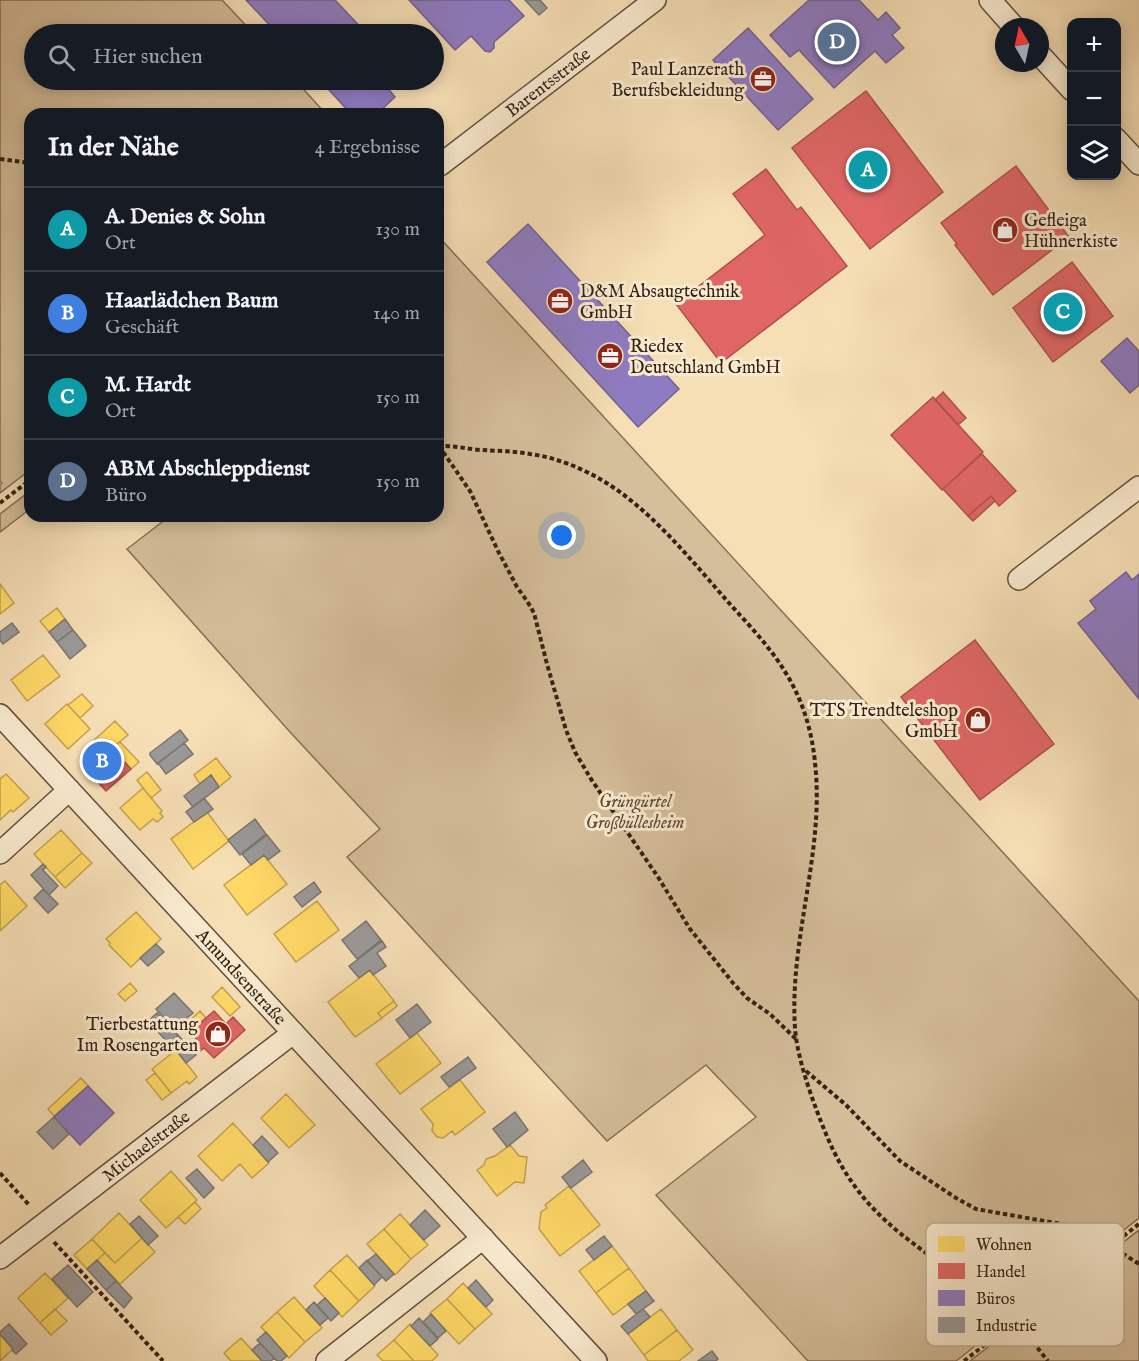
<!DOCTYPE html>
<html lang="de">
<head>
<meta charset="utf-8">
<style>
	:root { --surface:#171b24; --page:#242831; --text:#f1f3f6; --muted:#9ea1a6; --line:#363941; --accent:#d93025 }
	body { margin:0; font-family:"IM FELL English",serif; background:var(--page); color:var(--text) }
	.controls { position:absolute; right:18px; top:18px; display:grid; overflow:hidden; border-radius:12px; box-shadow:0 3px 15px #0003 }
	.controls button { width:54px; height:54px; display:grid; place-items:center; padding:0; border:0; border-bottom:2px solid var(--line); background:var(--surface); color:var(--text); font:30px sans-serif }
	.compass { position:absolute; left:995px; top:18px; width:54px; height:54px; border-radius:50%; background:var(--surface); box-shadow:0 3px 15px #0003; rotate:351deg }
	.you { position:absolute; left:562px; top:536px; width:21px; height:21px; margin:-15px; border:4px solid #fff; border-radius:50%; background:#1a73e8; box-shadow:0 0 0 9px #1a73e833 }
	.badge { display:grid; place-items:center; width:39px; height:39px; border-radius:50%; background:var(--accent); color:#fff; font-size:20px; font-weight:700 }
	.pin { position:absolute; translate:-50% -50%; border:3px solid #fff; box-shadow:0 2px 6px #0006 }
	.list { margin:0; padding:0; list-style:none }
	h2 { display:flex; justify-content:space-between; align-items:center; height:78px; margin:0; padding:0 24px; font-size:26px }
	h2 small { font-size:20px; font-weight:400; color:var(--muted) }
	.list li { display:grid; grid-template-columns:39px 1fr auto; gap:18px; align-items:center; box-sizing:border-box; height:84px; padding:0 24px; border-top:2px solid var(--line) }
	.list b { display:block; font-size:22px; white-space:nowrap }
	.list p { margin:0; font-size:20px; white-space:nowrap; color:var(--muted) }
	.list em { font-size:20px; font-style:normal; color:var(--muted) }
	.icon { flex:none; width:33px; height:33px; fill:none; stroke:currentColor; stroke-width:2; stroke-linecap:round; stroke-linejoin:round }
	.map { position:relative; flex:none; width:1139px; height:1361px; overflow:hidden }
	.search { position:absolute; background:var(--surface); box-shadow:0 3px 15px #0003; left:24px; top:24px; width:420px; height:66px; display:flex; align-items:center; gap:15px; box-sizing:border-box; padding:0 21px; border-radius:33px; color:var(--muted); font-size:22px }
	.panel { position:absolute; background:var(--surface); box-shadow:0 3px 15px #0003; left:24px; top:108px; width:420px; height:414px; border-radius:18px }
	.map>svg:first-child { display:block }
	.green { fill:#d5be9a; stroke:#847058; stroke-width:1.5 }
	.homes { fill:#ffd966; stroke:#c2a24e; stroke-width:1.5 }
	.shops { fill:#e06666; stroke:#ac514e; stroke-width:1.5 }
	.offices { fill:#8e7cc3; stroke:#72618f; stroke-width:1.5 }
	.industry { fill:#999; stroke:#7a7571; stroke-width:1.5 }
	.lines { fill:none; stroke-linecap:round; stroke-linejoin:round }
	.street-casing { stroke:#63503d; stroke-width:24 }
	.path { stroke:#322115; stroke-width:4; stroke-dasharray:4.5 3; stroke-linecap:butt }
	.street { stroke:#f9eacf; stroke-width:21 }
	.labels { text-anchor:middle; stroke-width:6; stroke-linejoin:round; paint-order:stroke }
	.poi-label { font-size:18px; fill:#322115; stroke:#f9eacf; text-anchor:end }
	.street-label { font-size:18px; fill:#322115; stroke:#f9eacf }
	.park-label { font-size:18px; font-style:italic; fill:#5b4836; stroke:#f9eacf }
	.key { fill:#f9eacf; stroke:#bdae97; stroke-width:1.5 }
	.key-label { font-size:16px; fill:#322115 }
</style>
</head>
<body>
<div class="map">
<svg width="1139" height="1361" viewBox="0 0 1139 1361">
	<rect width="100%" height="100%" fill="#f6deb5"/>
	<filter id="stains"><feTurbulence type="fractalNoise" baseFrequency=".00333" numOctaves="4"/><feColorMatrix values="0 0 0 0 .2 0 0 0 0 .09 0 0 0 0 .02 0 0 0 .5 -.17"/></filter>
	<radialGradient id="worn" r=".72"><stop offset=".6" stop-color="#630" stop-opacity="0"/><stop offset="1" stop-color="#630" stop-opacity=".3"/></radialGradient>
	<path class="green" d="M0,0H222L254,34H34V80H295L326,114H30V470L0,493V485L2,483L0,481Z
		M438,236L1139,1001V1218L956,1361H808L656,1195L756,1117L706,1065L607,1141L347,857L380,829L290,732L127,549L170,516H438Z
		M30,491V509L0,532V514Z
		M1139,1230V1361H970Z"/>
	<path class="homes" d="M0,584L14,603L0,614Z
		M57,608L65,619L49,632L40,621Z
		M43,655L60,676L27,701L11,680Z
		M82,694L93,706L80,718L68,705Z
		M67,704L90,729L68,749L45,724Z
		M115,721L128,735L112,748L106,742L97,750L91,743Z
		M120,742L139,762L131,769L112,748Z
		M216,758L231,777L219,787L211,775L200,784L194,775Z
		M147,772L161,790L151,798L137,780Z
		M6,774L29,798L13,812L11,810L0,820V779Z
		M143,788L162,811L160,813L163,817L157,822L153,819L140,830L120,808Z
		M207,812L229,841L193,869L171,839Z
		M61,830L82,853L55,877L34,854Z
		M82,853L92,863L65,888L55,877Z
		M264,855L287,884L247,915L224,885Z
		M5,881L27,906L0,931V885Z
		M317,901L339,930L296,962L274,934Z
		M136,912L161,939L131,967L109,945L110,943L106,939Z
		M370,970L394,1001L378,1013L382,1018L355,1037L328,1002Z
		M130,983L137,991L125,1001L118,994Z
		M222,987L240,1007L230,1016L212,997Z
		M394,1001L397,1006L382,1018L378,1013Z
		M200,1011L206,1018L190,1032L184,1026Z
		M417,1033L441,1063L400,1094L376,1064Z
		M176,1050L197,1077L189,1084L187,1081L171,1093L152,1069Z
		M155,1073L171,1093L162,1100L146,1080Z
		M81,1078L88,1086L54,1116L48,1109Z
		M460,1080L485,1112L455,1135L452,1131L443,1138L437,1137L432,1131L433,1124L421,1109Z
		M286,1094L315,1125L289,1148L261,1118Z
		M233,1123L269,1163L252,1178L240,1164L222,1181L198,1156Z
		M510,1145L519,1156L527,1157L524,1183L515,1182L497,1196L477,1170L484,1165L486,1159L495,1156Z
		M171,1171L197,1200L166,1228L140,1200Z
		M569,1186L600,1225L560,1256L539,1229L541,1212L547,1208L545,1205Z
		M195,1202L201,1209L185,1224L178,1217Z
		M119,1213L142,1238L115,1263L92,1239Z
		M400,1214L428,1245L411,1259L384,1229Z
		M384,1229L411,1259L395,1275L367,1244Z
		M142,1238L155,1252L120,1284L97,1260L105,1253L115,1263Z
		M92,1239L105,1253L87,1269L74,1255Z
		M612,1246L629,1268L596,1293L579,1271Z
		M347,1255L375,1286L359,1301L330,1270Z
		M629,1268L646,1291L613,1315L596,1293Z
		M330,1270L359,1301L342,1317L314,1286Z
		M45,1273L68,1298L40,1323L18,1298Z
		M463,1283L492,1314L475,1329L447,1299Z
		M294,1297L322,1328L305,1342L277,1312Z
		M447,1299L475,1329L459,1344L430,1313Z
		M55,1309L67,1321L51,1335L40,1323Z
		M661,1309L677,1330L644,1355L628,1334Z
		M277,1312L305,1342L289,1358L261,1327Z
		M410,1324L438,1355L432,1361H414L394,1340Z
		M677,1330L693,1350L679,1361H648L644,1355Z
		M0,1334L13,1349L0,1361Z
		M241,1338L252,1350L262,1361H231L224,1353Z
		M394,1340L414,1361H383L377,1355Z"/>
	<path class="shops" d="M866,91L943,192L870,249L792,148Z
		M1016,166L1069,237L993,295L955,245L957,244L941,223Z
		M766,169L797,210L801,207L847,266L721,363L676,304L765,235L733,194Z
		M1072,262L1113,316L1053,362L1013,308Z
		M943,392L966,418L958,425L935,400Z
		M933,397L983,452L942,490L891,435Z
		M982,454L1016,491L999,506L991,496L968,516L943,489Z
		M991,496L995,501L973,521L968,516Z
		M975,640L1054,744L980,800L901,697Z
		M106,742L131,769L106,791L81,764Z
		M214,1011L226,1024L233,1017L245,1030L214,1058L204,1048L199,1052L193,1046L198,1041L190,1032Z"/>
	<path class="offices" d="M246,0H335L367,34H278Z
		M409,0H509L524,16L494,42V48L490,52L485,51L471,36L455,50Z
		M809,0H859L878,20L886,12L900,28L892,35L904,48L886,63L875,51L834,88L799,50L790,57L770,35Z
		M748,28L813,99L778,130L713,60Z
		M320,80H381L395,97L377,114H351Z
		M528,224L679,389L638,427L487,262Z
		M1127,338L1139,351V385L1130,393L1101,361Z
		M1126,572L1132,580L1139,574V699L1078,623L1096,609L1090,601Z
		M88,1086L114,1113L80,1145L54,1117Z"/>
	<path class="industry" d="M525,0H540L547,8L539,15Z
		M65,619L73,630L57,642L49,632Z
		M12,623L19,632L3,644L0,640V632Z
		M73,630L86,646L70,659L57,642Z
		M180,730L188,740L157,764L150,755V753Z
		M184,743L193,754L166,774L158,763Z
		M211,775L219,787L193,807L184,796Z
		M204,798L213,809L194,822L186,812Z
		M255,819L266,834L240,855L228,840Z
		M267,835L280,851L268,860L264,855L251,865L242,854Z
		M43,864L46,867L43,870L58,886L49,895L31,875Z
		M314,882L321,892L302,907L294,897Z
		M43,889L58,904L48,913L34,898Z
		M366,921L381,940L357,959L342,940Z
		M382,941L386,947L377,953L386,966L373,975L370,970L359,978L349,966Z
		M156,944L164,952L148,966L140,958Z
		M174,993L193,1013L174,1029L156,1009Z
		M417,1004L431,1022L410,1038L396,1020Z
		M157,1013L178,1035L169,1044L148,1021Z
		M178,1035L196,1055L186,1063L176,1050L171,1053L166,1046Z
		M468,1057L476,1068L449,1087L441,1077Z
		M515,1112L528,1130L507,1147L493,1129Z
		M54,1117L69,1134L53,1149L37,1132Z
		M262,1136L278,1153L268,1162L253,1145Z
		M583,1160L592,1172L571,1188L562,1177Z
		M197,1169L214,1188L204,1198L186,1178Z
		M425,1210L440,1226L424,1240L410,1225Z
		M139,1216L158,1236L148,1245L130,1224Z
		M604,1236L612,1246L594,1260L586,1250Z
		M376,1254L394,1274L386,1281L367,1261Z
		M97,1260L116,1281L106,1290L87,1269Z
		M367,1260L382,1277L374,1285L359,1268Z
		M68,1265L93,1292L77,1307L52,1279Z
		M476,1280L493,1300L486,1307L468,1288Z
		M116,1281L132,1298L124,1308L106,1290Z
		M646,1291L654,1301L636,1314L628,1304Z
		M325,1298L339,1313L331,1321L317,1305Z
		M314,1302L328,1318L320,1325L306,1310Z
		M643,1309L650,1317L628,1334L621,1326Z
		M431,1314L446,1331L438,1338L423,1322Z
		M419,1318L438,1339L430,1346L411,1326Z
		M9,1324L27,1344L16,1354L12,1350L13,1349L0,1334V1332Z
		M266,1332L287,1356L281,1361H277L257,1340Z
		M260,1343L274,1358L271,1361H262L252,1350Z
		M712,1351L718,1359L716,1361H698Z"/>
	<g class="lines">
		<defs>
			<g id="street">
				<path d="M990,0L1014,27"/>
				<path d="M1040,55L1072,90"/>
				<path d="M1116,139L1139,164"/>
				<path id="s1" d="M440,165L655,0"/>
				<path d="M1019,579L1139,487"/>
				<path id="s2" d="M0,715L596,1361"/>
				<path d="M0,853L69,790"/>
				<path id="s3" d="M0,1258L293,1033"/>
				<path d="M327,1361L483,1238"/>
			</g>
		</defs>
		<use href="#street" class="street-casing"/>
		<path class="path" d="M0,159L30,163
			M438,446C453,445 466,449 481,450C497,451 514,451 530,454C554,457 579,467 600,479C650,508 691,560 729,603C748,624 769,646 784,670C802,698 812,730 815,763C825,852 789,939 795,1028C797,1059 814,1105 826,1134C846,1182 872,1213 914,1244C938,1263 966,1277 990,1297C1013,1315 1030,1339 1048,1361
			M439,446L470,491L498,551L517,587L527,601L534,613L547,664L566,730L575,752L591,779L658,877L690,929L733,983L747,998L770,1014L796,1039
			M0,503L30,480
			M806,1071L846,1105L900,1161L956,1198L976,1209L1067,1225L1111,1246L1139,1264
			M0,1173L30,1206
			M54,1242L163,1361
			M964,1361L1139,1224"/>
		<use href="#street" class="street"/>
	</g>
	<defs>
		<symbol id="office-disc" viewBox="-11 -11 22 22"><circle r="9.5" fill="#8f2418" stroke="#f9eacf"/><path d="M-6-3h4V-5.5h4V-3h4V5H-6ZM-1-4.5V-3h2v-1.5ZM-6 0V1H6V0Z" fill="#fff"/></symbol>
		<symbol id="shop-disc" viewBox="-11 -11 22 22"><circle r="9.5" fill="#8f2418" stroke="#f9eacf"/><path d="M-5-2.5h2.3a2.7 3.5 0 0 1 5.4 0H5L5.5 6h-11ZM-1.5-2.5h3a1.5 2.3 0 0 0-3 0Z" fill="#fff"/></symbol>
	</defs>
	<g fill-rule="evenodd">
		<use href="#office-disc" x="748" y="64" width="30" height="30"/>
		<use href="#shop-disc" x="990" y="215" width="30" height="30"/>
		<use href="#office-disc" x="545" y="286" width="30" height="30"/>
		<use href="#office-disc" x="595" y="341" width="30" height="30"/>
		<use href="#shop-disc" x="963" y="705" width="30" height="30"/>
		<use href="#shop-disc" x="203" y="1019" width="30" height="30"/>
	</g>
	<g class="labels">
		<g class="poi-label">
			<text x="744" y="75">Paul Lanzerath<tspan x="744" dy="21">Berufsbekleidung</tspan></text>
			<text x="1024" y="226" text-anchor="start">Gefleiga<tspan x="1024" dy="21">Hühnerkiste</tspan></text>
			<text x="580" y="297" text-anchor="start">D&amp;M Absaugtechnik<tspan x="580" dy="21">GmbH</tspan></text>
			<text x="630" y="352" text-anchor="start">Riedex<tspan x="630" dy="21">Deutschland GmbH</tspan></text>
			<text x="958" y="716">TTS Trendteleshop<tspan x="958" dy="21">GmbH</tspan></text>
			<text x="198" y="1030">Tierbestattung<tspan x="198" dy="21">Im Rosengarten</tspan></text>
		</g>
		<g class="street-label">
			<text dy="6" stroke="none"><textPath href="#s1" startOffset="136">Barentsstraße</textPath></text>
			<text dy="6" stroke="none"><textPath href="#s2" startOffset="356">Amundsenstraße</textPath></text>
			<text dy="6" stroke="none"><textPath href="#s3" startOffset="184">Michaelstraße</textPath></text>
		</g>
		<g class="park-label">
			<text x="635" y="807">Grüngürtel<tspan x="635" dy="21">Großbüllesheim</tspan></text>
		</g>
	</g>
	<rect x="926" y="1223" width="198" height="123" rx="9" class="key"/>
	<rect x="938" y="1236" width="27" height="16" fill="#ffd966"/>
	<rect x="938" y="1263" width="27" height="16" fill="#e06666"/>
	<rect x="938" y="1290" width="27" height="16" fill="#8e7cc3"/>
	<rect x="938" y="1317" width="27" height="16" fill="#999"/>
	<g class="key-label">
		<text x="976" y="1250">Wohnen</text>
		<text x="976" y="1277">Handel</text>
		<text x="976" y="1304">Büros</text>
		<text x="976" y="1331">Industrie</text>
	</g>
	<rect width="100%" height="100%" filter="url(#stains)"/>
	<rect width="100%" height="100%" fill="url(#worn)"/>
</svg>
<div class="controls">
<button>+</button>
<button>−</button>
<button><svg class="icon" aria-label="layers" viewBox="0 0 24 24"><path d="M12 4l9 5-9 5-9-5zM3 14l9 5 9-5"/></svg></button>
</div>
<svg class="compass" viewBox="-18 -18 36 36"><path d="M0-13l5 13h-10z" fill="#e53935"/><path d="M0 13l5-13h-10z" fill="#9ea1a6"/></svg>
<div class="you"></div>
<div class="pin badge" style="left:868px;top:170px;background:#0f9aa8">A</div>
<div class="pin badge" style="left:102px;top:761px;background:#3f7fe0">B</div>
<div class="pin badge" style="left:1063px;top:312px;background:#0f9aa8">C</div>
<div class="pin badge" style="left:837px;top:42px;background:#5c6f8a">D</div>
<div class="search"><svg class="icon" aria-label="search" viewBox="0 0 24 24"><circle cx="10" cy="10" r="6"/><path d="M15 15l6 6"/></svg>Hier suchen</div>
<section class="panel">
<h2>In der Nähe<small>4 Ergebnisse</small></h2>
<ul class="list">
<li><span class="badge" style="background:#0f9aa8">A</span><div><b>A. Denies &amp; Sohn</b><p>Ort</p></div><em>130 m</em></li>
<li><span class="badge" style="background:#3f7fe0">B</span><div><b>Haarlädchen Baum</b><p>Geschäft</p></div><em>140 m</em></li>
<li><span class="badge" style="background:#0f9aa8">C</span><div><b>M. Hardt</b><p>Ort</p></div><em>150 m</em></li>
<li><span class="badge" style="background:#5c6f8a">D</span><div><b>ABM Abschleppdienst</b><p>Büro</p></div><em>150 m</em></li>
</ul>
</section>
</div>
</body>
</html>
